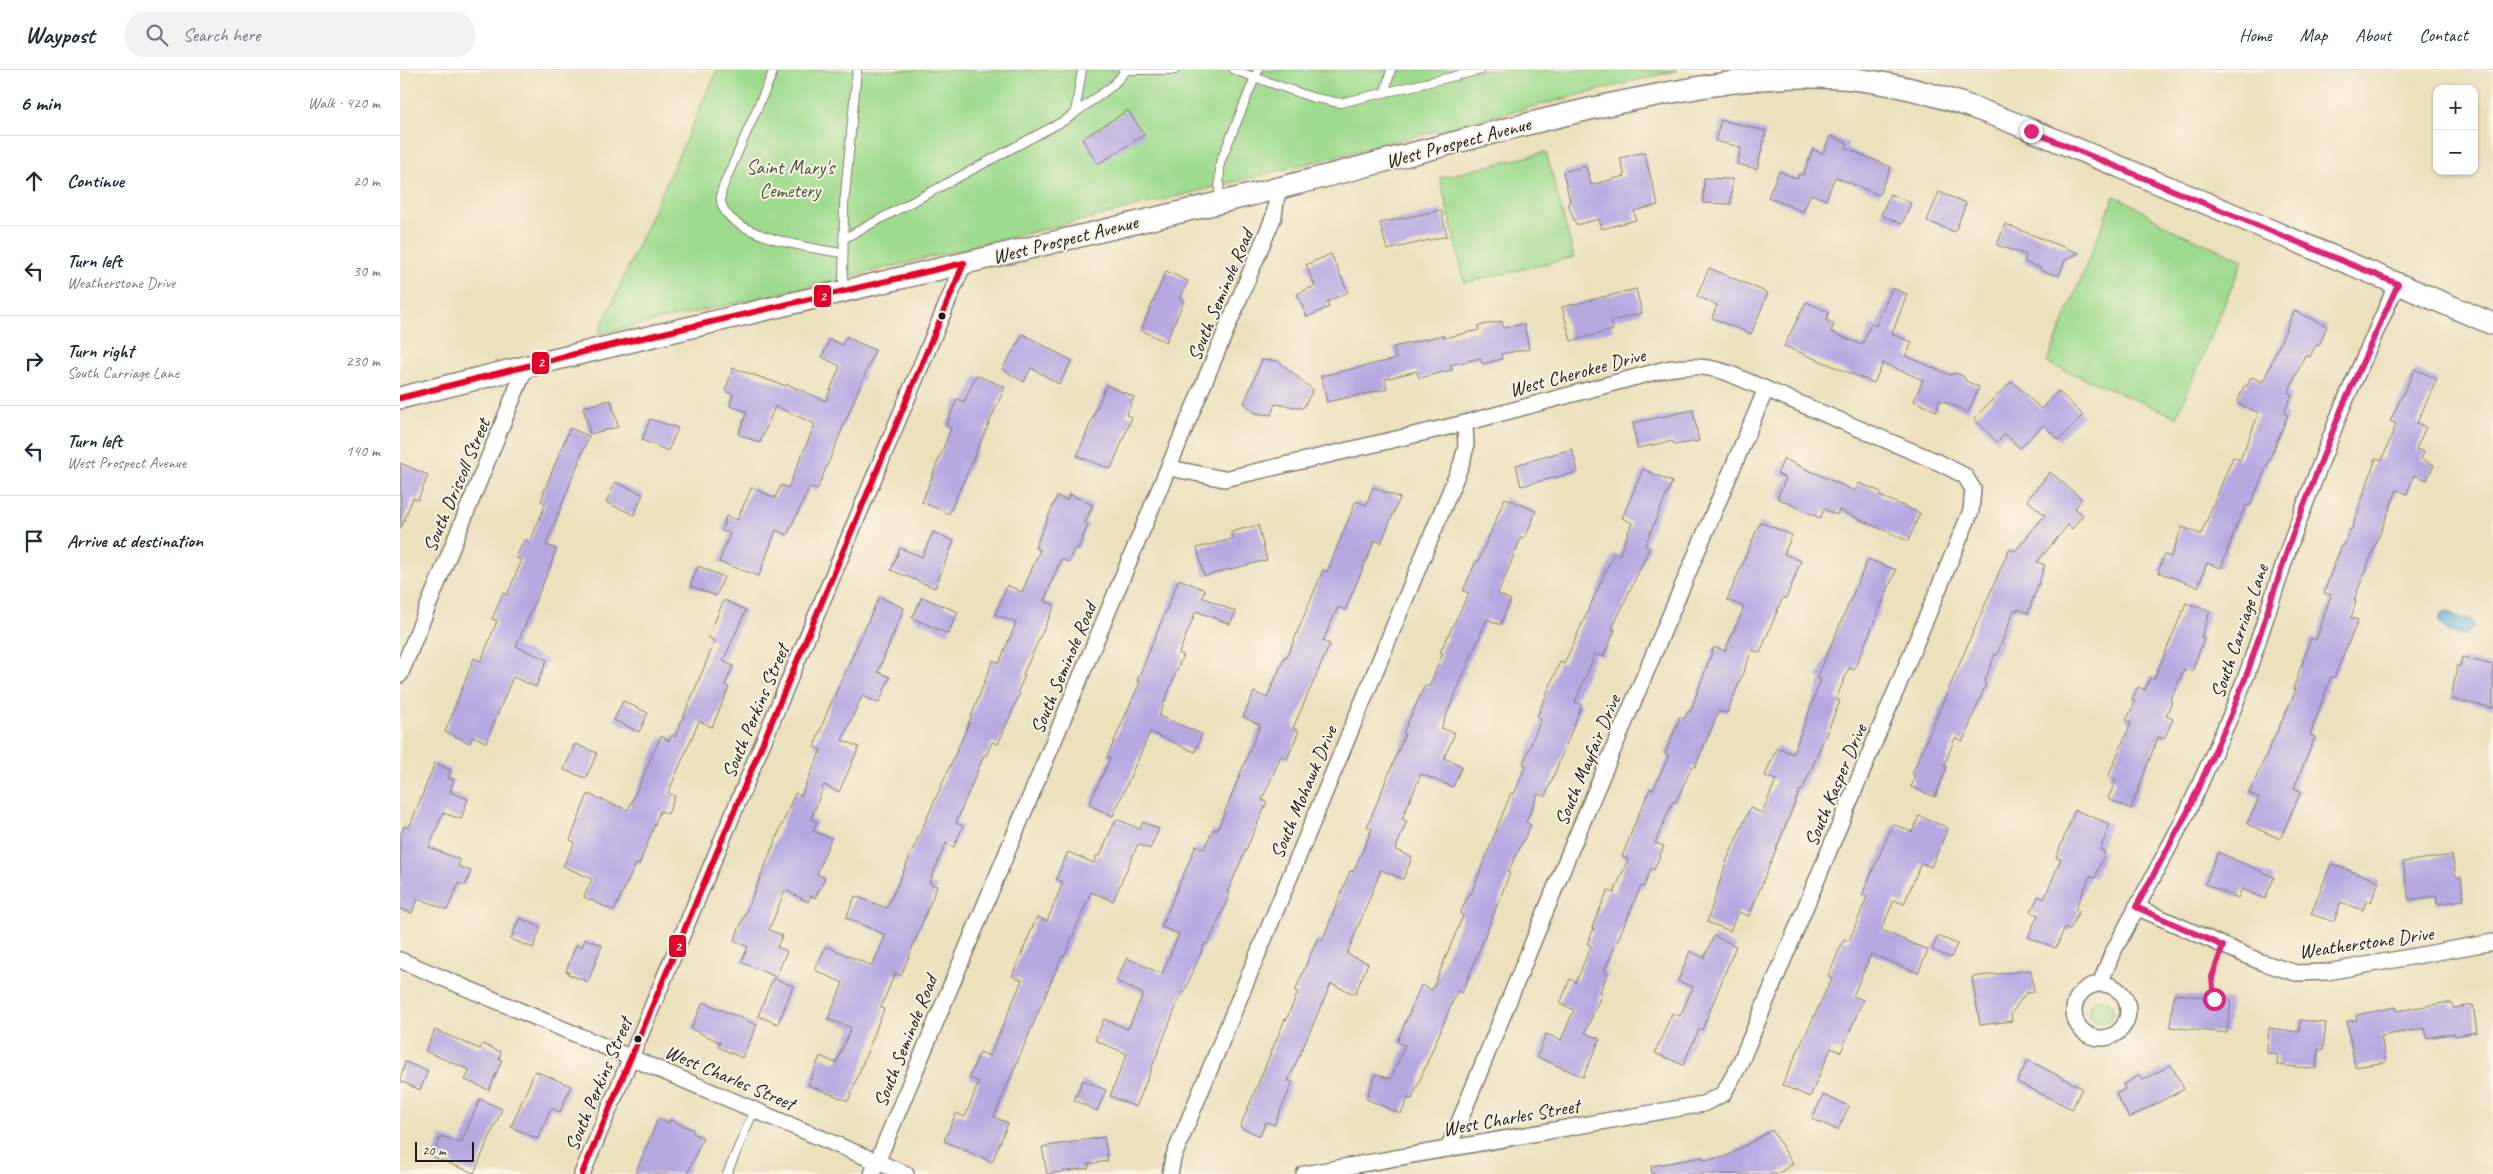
<!DOCTYPE html>
<html lang="en">
<head>
<meta charset="utf-8">
<style>
	:root { --surface:#fff; --page:#f2f2f3; --text:#1f2937; --muted:#747a83; --line:#e0e1e3 }
	body { margin:0; font-family:Caveat,sans-serif; background:var(--page); color:var(--text) }
	.controls { position:absolute; right:15px; top:15px; display:grid; overflow:hidden; border-radius:10px; box-shadow:0 1px 4px #0004 }
	.controls button { width:45px; height:45px; display:grid; place-items:center; padding:0; border:0; border-bottom:1px solid var(--line); background:var(--surface); color:var(--text); font:25px sans-serif }
	.scale { position:absolute; left:15px; bottom:12px; width:59px; box-sizing:border-box; padding-left:5px; border:2px solid #1c1c1c; border-top:0; font-size:14px; line-height:18px; white-space:nowrap; color:#1c1c1c; -webkit-text-stroke:4px #fcf5e5; paint-order:stroke }
	.stop { position:absolute; width:15px; height:15px; margin:-11px; border:4px solid #db2777; border-radius:50%; background:#fff }
	.stop.end { background:#db2777; border-color:#fff; box-shadow:0 1px 5px #0008 }
	.list { margin:0; padding:0; list-style:none }
	h2 { display:flex; justify-content:space-between; align-items:center; height:65px; margin:0; padding:0 20px; font-size:21px }
	h2 small { font-size:16px; font-weight:400; color:var(--muted) }
	.list li { display:grid; grid-template-columns:32px 1fr auto; gap:15px; align-items:center; box-sizing:border-box; height:90px; padding:0 20px; border-top:1px solid var(--line) }
	.list b { display:block; font-size:19px; white-space:nowrap }
	.list p { margin:0; font-size:16px; white-space:nowrap; color:var(--muted) }
	.list em { font-size:16px; font-style:normal; color:var(--muted) }
	.icon { flex:none; width:28px; height:28px; fill:none; stroke:currentColor; stroke-width:2; stroke-linecap:round; stroke-linejoin:round }
	.map { position:relative; flex:none; width:2093px; height:1104px; overflow:hidden }
	header { display:flex; align-items:center; gap:30px; box-sizing:border-box; height:70px; padding:0 25px; background:var(--surface); border-bottom:1px solid var(--line) }
	header strong { font-size:24px }
	nav { display:flex; gap:28px; margin-inline-start:auto; font-size:18px }
	.search { width:350px; height:45px; background:var(--page); display:flex; align-items:center; gap:12px; box-sizing:border-box; padding:0 18px; border-radius:20px; color:var(--muted); font-size:19px }
	main { display:flex }
	aside { flex:1; background:var(--surface) }
	.map>svg:first-child { display:block }
	.green { fill:#9fdb8f; stroke:#5e7c56 }
	.water { fill:#5babd5; stroke:#3c6478 }
	.building { fill:#b7a8e2 }
	.lines { fill:none; stroke-linecap:round; stroke-linejoin:round }
	.lane-casing { stroke:#847e6c; stroke-width:10 }
	.street-casing { stroke:#847e6c; stroke-width:18 }
	.secondary-casing { stroke:#847e6c; stroke-width:24 }
	.path { stroke:#847e6c; stroke-width:3; stroke-dasharray:1 4; stroke-linecap:butt }
	.lane { stroke:#fff; stroke-width:8 }
	.street { stroke:#fff; stroke-width:15 }
	.secondary { stroke:#fff; stroke-width:21 }
	.bus-1-casing { stroke:#fcf5e5; stroke-width:10 }
	.bus-1 { stroke:#e4002b; stroke-width:6 }
	.route { stroke:#db2777; stroke-width:6 }
	.bus-dot { fill:#1c1c1c; stroke:#fcf5e5; stroke-width:2 }
	.labels { text-anchor:middle; stroke-width:4; stroke-linejoin:round; paint-order:stroke }
	.street-label { font-size:20px; fill:#1c1c1c; stroke:#fcf5e5 }
	.park-label { font-size:20px; fill:#43553e; stroke:#fcf5e5 }
	.line-badge { stroke:#fcf5e5; stroke-width:2 }
	.badge-label { font-size:14px; text-anchor:middle; font-weight:bold; fill:#fff }
</style>
</head>
<body>
<header>
<strong>Waypost</strong>
<div class="search"><svg class="icon" aria-label="search" viewBox="0 0 24 24"><circle cx="10" cy="10" r="6"/><path d="M15 15l6 6"/></svg>Search here</div>
<nav><a>Home</a><a>Map</a><a>About</a><a>Contact</a></nav>
</header>
<main>
<aside>
<h2>6 min<small>Walk · 420 m</small></h2>
<ul class="list">
<li><svg class="icon" aria-label="ahead" viewBox="0 0 24 24"><path d="M12 20V5M6 11l6-6 6 6"/></svg><div><b>Continue</b></div><em>20 m</em></li>
<li><svg class="icon" aria-label="left" viewBox="0 0 24 24"><path d="M17 20v-9H6M10 6l-5 5 5 5"/></svg><div><b>Turn left</b><p>Weatherstone Drive</p></div><em>30 m</em></li>
<li><svg class="icon" aria-label="right" viewBox="0 0 24 24"><path d="M7 20v-9h11M14 6l5 5-5 5"/></svg><div><b>Turn right</b><p>South Carriage Lane</p></div><em>230 m</em></li>
<li><svg class="icon" aria-label="left" viewBox="0 0 24 24"><path d="M17 20v-9H6M10 6l-5 5 5 5"/></svg><div><b>Turn left</b><p>West Prospect Avenue</p></div><em>140 m</em></li>
<li><svg class="icon" aria-label="arrive" viewBox="0 0 24 24"><path d="M6 21V4h12l-3 4 3 4H6"/></svg><div><b>Arrive at destination</b></div></li>
</ul>
</aside>
<div class="map">
<svg width="2093" height="1104" viewBox="0 0 2093 1104">
	<rect width="100%" height="100%" fill="#fcf5e5"/>
	<filter id="ink" filterUnits="userSpaceOnUse"><feTurbulence type="fractalNoise" baseFrequency=".02" numOctaves="2"/><feDisplacementMap in="SourceGraphic" scale="10" xChannelSelector="R" yChannelSelector="G"/><feConvolveMatrix kernelMatrix="1 2 1 2 8 2 1 2 1" color-interpolation-filters="sRGB"/></filter>
	<filter id="wash" filterUnits="userSpaceOnUse"><feTurbulence type="fractalNoise" baseFrequency=".0096" numOctaves="4" result="noise"/><feDisplacementMap in="SourceGraphic" scale="20" xChannelSelector="R" yChannelSelector="G"/><feGaussianBlur stdDeviation="1.12" result="paint"/><feColorMatrix in="noise" values="0 0 0 0 0 0 0 0 0 0 0 0 0 0 0 0 0 1.4 0 .05"/><feComposite in="paint" operator="in"/></filter>
	<g filter="url(#wash)">
		<rect width="100%" height="100%" fill="#ece0bd"/>
		<path class="green" d="M317,0H1278L707,144L416,215L198,264Z
			M1146,82L1174,187L1065,213L1040,108Z
			M1714,126L1730,133L1771,159L1843,190L1777,347L1647,293Z
			M1689 941a12 12 0 1 1 24 0a12 12 0 1 1-24 0Z"/>
		<path class="water" d="M2050,542L2060,548L2071,549L2075,556L2070,562L2064,565C2053,563 2032,558 2042,543Z"/>
		<g id="blocks">
			<path class="building" d="M728,40L744,65L698,94L682,69Z
				M1321,50L1366,61L1357,99L1337,94L1341,77L1315,71Z
				M1430,66L1448,73L1446,78L1491,97L1479,125L1435,107L1426,130L1411,124L1403,142L1368,127L1379,101L1397,109L1399,104L1403,105L1413,79L1423,84Z
				M1244,82L1258,135L1234,141L1236,150L1202,159L1199,149L1176,155L1168,134L1170,131L1163,102L1186,96L1191,115L1225,106L1220,88Z
				M1304,108L1332,109L1331,134L1303,133Z
				M1539,122L1566,133L1555,162L1527,151Z
				M1490,124L1511,133L1502,154L1481,145Z
				M1041,140L1047,166L987,180L980,153Z
				M1605,154L1653,173L1679,183L1665,190L1659,206L1642,201L1640,198L1624,192L1626,185L1597,175Z
				M931,184L948,222L927,232L929,237L907,247L897,224L915,216L906,195Z
				M1309,198L1368,223L1351,264L1312,248L1317,235L1297,226Z
				M766,201L788,211L780,229L784,231L766,272L741,260Z
				M1492,218L1507,224L1492,264L1512,272L1506,286L1550,305L1556,303L1563,306L1566,311L1579,317L1568,342L1540,330L1536,341L1514,331L1523,310L1483,293L1474,313L1384,276L1406,232L1429,242L1426,250L1434,254L1431,262L1462,275L1471,254L1476,256Z
				M1236,219L1242,243L1211,251L1213,260L1171,271L1162,237Z
				M1894,241L1927,256L1919,276L1916,275L1910,287L1905,285L1888,323L1892,324L1884,343L1888,345L1850,436L1847,435L1837,454L1821,498L1807,493L1798,517L1758,502L1764,485L1771,487L1782,457L1801,464L1833,387L1840,390L1859,343L1837,333L1844,316H1847L1851,307L1863,312Z
				M1102,251L1103,258L1124,254L1129,279L1101,284L1102,289L1082,294L1081,288L1050,295L1052,300L1019,308L1017,301L985,309L987,319L927,332L921,306L996,289L993,277L1043,265L1044,268L1079,260L1078,256Z
				M623,264L672,291L659,314L631,298L624,312L602,299Z
				M446,267L475,280L417,420L410,417L387,465L376,460L359,506L319,492L330,463L322,461L326,446L337,450L352,417L375,428L381,415L388,418L415,354L375,336L360,373L338,364L347,342L330,336L333,324L325,321L333,298L386,316L387,314L426,331L440,296L422,287L430,269L442,275Z
				M862,290L878,291L913,320L903,338L875,334L871,345L855,343L844,333Z
				M2015,299L2037,309L2017,353L2026,357L2016,379L2024,382L2021,389L2034,395L2027,410L2014,405L2007,424L1997,420L1954,530L1956,531L1951,548L1958,550L1934,608L1931,607L1910,665L1915,667L1894,718L1901,721L1880,769L1847,754L1859,728L1849,723L1896,620L1893,619L1911,568L1916,570L1931,525L1924,523L1932,500L1942,475L1944,476L1950,459H1952L1976,388L1982,390L1996,354L1990,351Z
				M576,305L605,317L549,444L522,432L551,358L546,356L557,329L564,332Z
				M1612,311L1641,339L1658,321L1683,345L1659,370L1643,355L1620,378L1605,364L1597,372L1574,348Z
				M706,315L734,327L726,345L732,347L711,399L677,386Z
				M211,330L218,357L190,364L183,337Z
				M1293,340L1299,371L1274,375L1273,371L1237,378L1233,353Z
				M250,349L278,358L268,381L242,370Z
				M170,358L189,366L146,475L156,479L151,495L116,576L147,590L136,617L113,607L86,672L73,666L70,673L45,662L74,588L81,591L97,551L92,549L103,523L107,525L122,490L116,488L124,470L130,472L146,433L141,431L146,416Z
				M1172,379L1178,402L1121,416L1116,395Z
				M1384,389L1455,421L1459,413L1481,422L1480,426L1520,443L1508,471L1439,440L1437,445L1424,439L1420,448L1377,428L1386,408L1377,404Z
				M0,393L28,405L18,430L13,428L1,458Z
				M1243,399L1272,412L1245,475L1250,477L1212,559L1215,560L1203,587L1195,584L1175,632L1182,635L1145,727L1138,724L1126,752L1131,755L1108,802L1110,803L1062,923L1057,921L1012,1029L1008,1028L1001,1044L966,1029L976,1004L991,1009L1005,975L997,972L1021,915L1032,920L1063,846L1060,844L1069,823L1071,824L1111,723L1114,724L1126,695L1123,694L1141,649L1137,647L1160,592L1164,594L1214,483L1219,485L1232,453L1222,448Z
				M1650,402L1682,429L1675,438L1683,445L1672,459L1668,455L1637,492L1645,495L1628,543L1618,539L1617,541L1614,540L1597,585L1595,584L1584,613L1586,614L1563,671L1555,668L1544,696L1547,697L1535,727L1511,717L1515,706L1512,704L1609,479L1615,481L1645,445L1627,430Z
				M215,412L243,424L234,445L206,432Z
				M973,417L1000,428L981,473L975,470L945,540L938,537L923,571L930,574L893,658L899,661L887,689L881,686L862,730L867,732L827,823L830,824L808,874L805,873L784,923L782,922L736,1037L710,1026L727,984L695,970L704,949L728,959L743,924L716,911L727,888L762,904L779,864L761,857L796,775L804,779L813,759L817,761L860,655L843,647L854,622L867,628L885,586L887,587L923,500L927,502L956,431L966,435Z
				M669,424L693,435L685,453L688,455L678,479L675,478L668,492L661,489L644,531L655,535L623,604L625,605L618,622L620,623L598,674L592,672L586,686L584,685L556,753L563,756L554,777L546,773L529,813L537,816L501,906L495,903L481,937L484,939L448,1031L408,1015L420,986L436,993L451,958L428,949L443,913L415,900L426,876L472,896L486,865L446,848L455,826L487,838L566,660L593,590L599,593L616,553L595,544L607,515L622,522L640,480L635,478L657,426L667,430Z
				M1105,428L1136,441L1125,469L1121,468L1098,524L1111,530L1100,555L1087,549L1041,658L1055,663L1044,688L1062,696L1053,717L1021,704L1002,749L1007,751L995,780L1012,787L1003,809L981,800L947,884L968,893L955,924L931,914L888,1011L893,1012L874,1055L866,1052L860,1066L840,1057L885,949L886,950L898,922L895,921L917,869L922,871L950,801L953,802L972,759L967,757L1005,664L1003,663L1025,615L1029,617L1043,583L1040,582L1069,523L1063,521L1076,491L1078,492Z
				M1360,452L1392,465L1384,484L1401,491L1386,529L1383,527L1360,583L1352,580L1327,643L1319,641L1295,697L1292,696L1276,732L1273,731L1255,773L1264,776L1254,800L1251,798L1244,817L1241,816L1204,902L1208,903L1200,922L1202,923L1185,963L1200,969L1183,1007L1137,987L1146,964L1161,970L1174,940L1160,934L1170,909L1176,912L1191,876L1187,874L1194,858L1192,857L1208,820L1214,823L1228,789L1222,787L1236,750L1250,719L1253,720L1269,685L1265,684L1280,647L1284,649L1288,641L1290,642L1314,577L1325,581L1344,537L1327,530Z
				M858,455L867,490L804,506L797,478L833,469L831,462Z
				M533,462L554,471L535,518L491,500L500,478L522,487Z
				M1468,489L1496,500L1454,600L1449,598L1436,629L1440,631L1402,721L1400,720L1349,846L1338,842L1330,861L1307,852L1327,790L1350,738L1362,743L1376,710L1365,706L1377,677L1393,684L1421,609L1417,608Z
				M298,496L324,507L316,526L290,516Z
				M779,509L805,520L802,527L836,542L830,554L796,541L779,583L783,585L759,646L802,664L795,682L750,662L713,746L689,735L710,688L707,687L740,612L737,611Z
				M479,527L504,538L478,602L490,607L479,633L462,626L442,670L459,677L439,722L424,715L411,749L417,752L413,761L431,768L417,804L425,808L415,828L411,826L408,832L385,820L369,860L382,865L377,877L387,881L376,907L341,892L348,877L334,871L395,723L401,726L421,680L414,677L428,640Z
				M522,527L558,542L548,564L512,548Z
				M324,530L346,540L323,591L333,596L325,615L329,617L312,657L299,651L268,723L275,726L268,744L260,741L239,795L236,794L214,841L184,827L192,809L163,796L175,772L170,770L188,724L228,740L261,666L269,671L272,665L275,667L315,571L308,567Z
				M1786,533L1810,541L1801,567L1804,568L1792,602L1784,599L1770,631L1772,632L1766,646L1773,649L1764,669L1758,667L1731,739L1708,729L1716,710L1708,707L1731,653L1726,651L1735,632L1732,630L1738,617L1745,620L1750,607L1754,609Z
				M2062,587L2093,595V638L2051,629L2057,596H2060Z
				M223,631L248,643L239,662L214,650Z
				M175,674L197,683L186,708L164,700Z
				M35,693L51,700L48,708L54,710L50,722L68,729L61,749L43,743L29,777L60,790L58,796L71,801L65,816L59,813L47,840L18,828L12,843L0,839V766L4,756L9,758Z
				M1675,740L1710,754L1700,780L1705,782L1695,808L1690,806L1675,840L1679,841L1670,860L1665,857L1656,878L1628,867L1638,845L1631,842L1638,826L1644,829L1661,789L1656,788Z
				M1519,746L1548,758L1531,797L1521,793L1504,834L1494,830L1481,860L1528,880L1518,903L1471,884L1453,926L1463,930L1441,982L1431,978L1410,1027L1382,1015L1432,908L1428,906L1444,869L1449,871L1467,827L1462,825L1493,754L1512,762Z
				M716,749L740,759L743,752L759,759L750,779L738,774L713,831L691,822L664,887L662,886L594,1047L608,1053L592,1092L544,1071L556,1043L565,1047L579,1012L569,1008L580,982L590,986L622,910L612,906L637,847L647,851L663,812L656,809L668,782L694,793L697,785L700,786Z
				M1818,782L1874,807L1865,829L1842,819L1838,828L1805,814Z
				M2052,785L2056,807H2061L2064,830L2037,834L2036,826L2009,830L2003,792Z
				M1931,794L1979,811L1971,832L1967,830L1963,840L1941,832L1934,852L1911,844Z
				M119,848L141,857L133,878L111,869Z
				M1314,866L1336,876L1302,960L1299,959L1283,995L1255,983L1272,943L1280,946L1293,917L1278,911L1290,881L1304,888Z
				M1538,866L1557,874L1551,888L1532,880Z
				M185,869L202,875L188,912L168,904L169,902L166,901L176,875L182,877Z
				M1631,900L1634,922L1626,923L1611,944L1612,951L1580,955L1572,907Z
				M373,908L393,916L378,954L358,946Z
				M1774,924L1831,930L1827,963L1770,957Z
				M303,932L357,955L342,988L318,977L320,972L291,959Z
				M2043,933H2052L2053,938L2073,935L2077,962L2055,966L2054,963L2027,968L2025,958L1981,966L1986,992L1955,997L1947,951L1957,950L1956,945L1996,937L1997,941Z
				M1900,950L1926,953L1923,980L1918,979L1916,999L1877,995L1878,985L1867,983L1869,958L1899,962Z
				M35,960L80,979L82,974L101,982L99,989L102,990L89,1020L65,1010L70,1000L25,981Z
				M1628,990L1682,1018L1672,1039L1617,1012Z
				M5,992L28,1001L20,1020L0,1011Z
				M1771,995L1784,1019L1729,1048L1716,1024L1725,1019L1723,1015L1740,1005L1743,1010Z
				M135,1001L171,1016L160,1042L151,1038L138,1069L111,1057Z
				M683,1010L706,1020L697,1041L674,1030Z
				M1423,1025L1449,1036L1438,1060L1412,1049Z
				M80,1029L102,1039L74,1103L33,1087L41,1066L61,1073Z
				M258,1049L269,1053L270,1050L294,1060L293,1063L303,1068L287,1104H235Z
				M1372,1060L1393,1094L1377,1104H1252L1251,1096L1303,1087V1090L1325,1087Z
				M704,1067L708,1091L688,1094L689,1098L647,1104L642,1077Z"/>
		</g>
	</g>
	<g filter="url(#ink)">
		<use href="#blocks" fill-opacity="0" stroke="#847e6c" stroke-width="1"/>
		<g class="lines">
			<defs>
				<path id="lane" d="M374,0L325,112C322,120 319,126 322,135C331,166 414,179 442,183
					M723,0H775
					M834,0L911,27L940,33L1081,0
					M985,21L991,0
					M675,43L682,0
					M819,130L820,93L858,0
					M443,169L667,49L711,17L726,1
					M443,220L444,135L457,0
					M327,1104L355,1038"/>
				<path id="street" d="M770,398L824,409L1065,353L1266,299C1289,296 1306,295 1328,303L1540,393L1565,406L1573,419L1571,441L1339,996L1323,1024L1303,1034L904,1104
					M0,605L126,296
					M1736,837L1861,892L1896,903L1927,902L2093,872
					M0,890L506,1104
					M1700,914L1712,884L1787,743L1830,647L1848,601L1893,466L1941,340L1997,214
					M1674 941a27 27 0 1 1 54 0a27 27 0 1 1-54 0Z
					M1048,1079L1171,779L1366,319
					M182,1104L564,193
					M472,1104L874,146L878,118
					M770,1104L773,1088L1061,395L1066,377L1065,353"/>
				<path id="secondary" d="M0,328C293,253 590,190 883,117C993,90 1102,58 1212,34C1295,17 1376,0 1461,10C1552,21 1636,63 1720,97C1844,149 1968,202 2093,254"/>
			</defs>
			<use href="#lane" class="lane-casing"/>
			<use href="#street" class="street-casing"/>
			<use href="#secondary" class="secondary-casing"/>
			<path class="path" d="M1814,929L1812,907L1817,891"/>
			<use href="#lane" class="lane"/>
			<use href="#street" class="street"/>
			<use href="#secondary" class="secondary"/>
			<defs>
				<path id="bus-1" d="M0,328L191,280L564,193
					M182,1104L564,193"/>
			</defs>
			<use href="#bus-1" class="bus-1-casing"/>
			<use href="#bus-1" class="bus-1"/>
		</g>
	</g>
	<g class="lines" filter="url(#ink)">
		<path class="route" d="M1631,61L1998,214L1941,340L1892,466L1848,601L1830,647L1787,743L1736,837L1823,876L1812,907L1814,929"/>
	</g>
	<g class="bus-dot">
		<circle cx="542" cy="246" r="4.5"/>
		<circle cx="238" cy="969" r="4.5"/>
	</g>
	<g class="labels">
		<g class="street-label">
			<text transform="translate(1058 72) rotate(-15)" y="7">West Prospect Avenue</text>
			<text transform="translate(665 169) rotate(-14)" y="7">West Prospect Avenue</text>
			<text transform="translate(820 225) rotate(-67)" y="7">South Seminole Road</text>
			<text transform="translate(1177 302) rotate(-15)" y="7">West Cherokee Drive</text>
			<text transform="translate(56 415) rotate(-67)" y="7">South Driscoll Street</text>
			<text transform="translate(1839 561) rotate(-71)" y="7">South Carriage Lane</text>
			<text transform="translate(663 598) rotate(-67)" y="7">South Seminole Road</text>
			<text transform="translate(355 641) rotate(-67)" y="7">South Perkins Street</text>
			<text transform="translate(1187 690) rotate(-67)" y="7">South Mayfair Drive</text>
			<text transform="translate(1435 715) rotate(-67)" y="7">South Kasper Drive</text>
			<text transform="translate(903 722) rotate(-67)" y="7">South Mohawk Drive</text>
			<text transform="translate(1966 872) rotate(-8)" y="7">Weatherstone Drive</text>
			<text transform="translate(505 971) rotate(-68)" y="7">South Seminole Road</text>
			<text transform="translate(330 1007) rotate(23)" y="7">West Charles Street</text>
			<text transform="translate(198 1014) rotate(-67)" y="7">South Perkins Street</text>
			<text transform="translate(1111 1047) rotate(-10)" y="7">West Charles Street</text>
		</g>
		<g class="park-label">
			<text x="390" y="104">Saint Mary's<tspan x="390" dy="23">Cemetery</tspan></text>
		</g>
	</g>
	<g class="line-badge">
		<rect x="413" y="214" width="19" height="24" rx="5" fill="#e4002b"/>
		<rect x="131" y="281" width="19" height="24" rx="5" fill="#e4002b"/>
		<rect x="268" y="864" width="19" height="24" rx="5" fill="#e4002b"/>
	</g>
	<g class="badge-label">
		<text x="423" y="231">2</text>
		<text x="141" y="297">2</text>
		<text x="278" y="881">2</text>
	</g>
</svg>
<div class="controls">
<button>+</button>
<button>−</button>
</div>
<div class="scale">20 m</div>
<div class="stop" style="left:1814px;top:929px"></div>
<div class="stop end" style="left:1631px;top:61px"></div>
</div>
</main>
</body>
</html>
